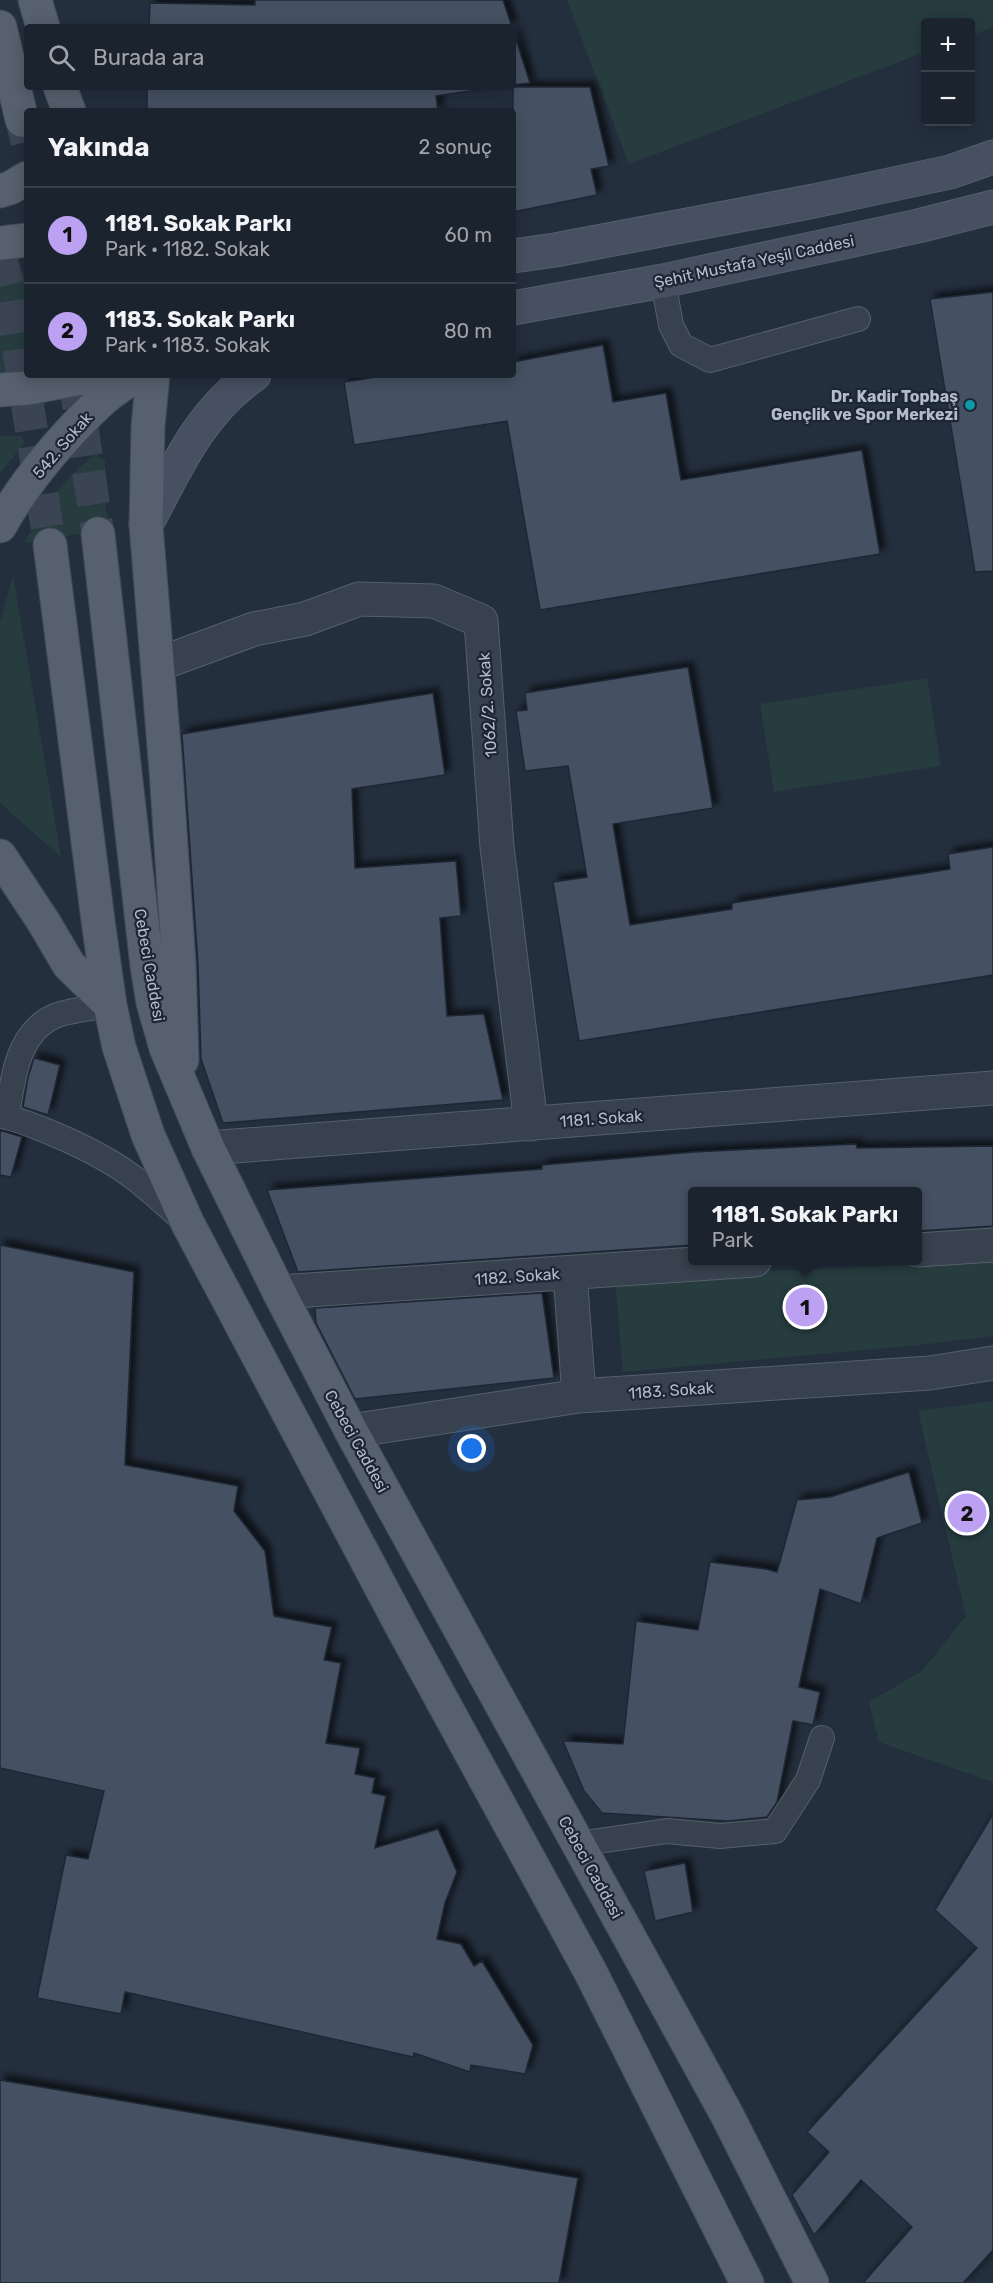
<!DOCTYPE html>
<html lang="tr">
<head>
<meta charset="utf-8">
<style>
	:root { --surface:#1b232e; --page:#242b36; --text:#f1f3f6; --muted:#a0a4aa; --line:#39404a; --accent:#bca0f2 }
	body { margin:0; font-family:Rubik,sans-serif; background:var(--page); color:var(--text) }
	.controls { position:absolute; right:18px; top:18px; display:grid; overflow:hidden; border-radius:6px; box-shadow:0 3px 15px #0003 }
	.controls button { width:54px; height:54px; display:grid; place-items:center; padding:0; border:0; border-bottom:2px solid var(--line); background:var(--surface); color:var(--text); font:30px sans-serif }
	.you { position:absolute; left:472px; top:1449px; width:21px; height:21px; margin:-15px; border:4px solid #fff; border-radius:50%; background:#1a73e8; box-shadow:0 0 0 9px #1a73e833 }
	.badge { display:grid; place-items:center; width:39px; height:39px; border-radius:50%; background:var(--accent); color:#111; font-size:20px; font-weight:700 }
	.pin { position:absolute; translate:-50% -50%; border:3px solid #fff; box-shadow:0 2px 6px #0006 }
	.popup { position:absolute; left:688px; top:1187px; width:234px; height:78px; box-sizing:border-box; display:grid; place-content:center; border-radius:6px; background:var(--surface); filter:drop-shadow(0 2px 4px #0005); font-size:20px; white-space:nowrap; color:var(--muted) }
	.popup b { font-size:22px; color:var(--text) }
	.popup::after { content:''; position:absolute; left:50%; top:100%; margin-left:-12px; border:12px solid transparent; border-top-color:var(--surface) }
	.list { margin:0; padding:0; list-style:none }
	h2 { display:flex; justify-content:space-between; align-items:center; height:78px; margin:0; padding:0 24px; font-size:26px }
	h2 small { font-size:20px; font-weight:400; color:var(--muted) }
	.list li { display:grid; grid-template-columns:39px 1fr auto; gap:18px; align-items:center; box-sizing:border-box; height:96px; padding:0 24px; border-top:2px solid var(--line) }
	.list b { display:block; font-size:22px; white-space:nowrap }
	.list p { margin:0; font-size:20px; white-space:nowrap; color:var(--muted) }
	.list em { font-size:20px; font-style:normal; color:var(--muted) }
	.icon { flex:none; width:33px; height:33px; fill:none; stroke:currentColor; stroke-width:2; stroke-linecap:round; stroke-linejoin:round }
	.map { position:relative; flex:none; width:993px; height:2283px; overflow:hidden }
	.search { position:absolute; background:var(--surface); box-shadow:0 3px 15px #0003; left:24px; top:24px; width:492px; height:66px; display:flex; align-items:center; gap:15px; box-sizing:border-box; padding:0 21px; border-radius:6px; color:var(--muted); font-size:22px }
	.panel { position:absolute; background:var(--surface); box-shadow:0 3px 15px #0003; left:24px; top:108px; width:492px; height:270px; border-radius:6px }
	.map>svg:first-child { display:block }
	.green { fill:#263c3f }
	.building { fill:#455162; stroke:#1f2835; stroke-width:1.5; filter:url(#shadow) }
	.lines { fill:none; stroke-linecap:round; stroke-linejoin:round }
	.primary-tunnel { stroke:#3a4453; stroke-width:33; stroke-dasharray:33 16; stroke-linecap:butt }
	.lane-casing { stroke:#565f6c; stroke-width:26 }
	.street-casing { stroke:#565f6c; stroke-width:35 }
	.secondary-casing { stroke:#565f6c; stroke-width:35 }
	.primary-casing { stroke:#414a57; stroke-width:35 }
	.lane { stroke:#38414e; stroke-width:24 }
	.street { stroke:#38414e; stroke-width:33 }
	.secondary { stroke:#465061; stroke-width:33 }
	.primary { stroke:#56606e; stroke-width:33 }
	.culture-dot { fill:#0f9aa8; stroke:#1d2633; stroke-width:2 }
	.labels { text-anchor:middle; stroke-width:4.5; stroke-linejoin:round; paint-order:stroke }
	.street-label { font-size:16px; fill:#b4bcc9; stroke:#1d2633 }
	.poi-label { font-size:16px; font-weight:bold; fill:#b4bcc9; stroke:#1d2633; text-anchor:end }
</style>
</head>
<body>
<div class="map">
<svg width="993" height="2283" viewBox="0 0 993 2283">
	<defs>
		<filter id="shadow"><feDropShadow dx="5.5" dy="-5.5" stdDeviation="3" flood-color="#0009"/></filter>
	</defs>
	<rect width="100%" height="100%" fill="#242f3e"/>
	<path class="green" d="M567,0H993V27L971,36L970,22H926L925,52L629,164Z
		M27,270V374L0,376V275Z
		M0,436H22L24,443L0,474Z
		M96,454L105,461L106,510L110,529L24,543C42,510 65,476 96,454Z
		M13,575L61,857L0,803V622Z
		M927,678L941,766L774,792L760,704Z
		M993,1261V1336L920,1345L623,1372L615,1278Z
		M993,1401V1782L879,1742L869,1702L922,1671L966,1616L918,1411Z"/>
	<path class="building" d="M255,0H503L512,27H149L150,3L255,5Z
		M513,30L530,83L513,85Z
		M147,87H499L436,96L438,111H147Z
		M513,87H590L609,166L591,169L597,195L513,212Z
		M993,292V571L975,572L930,299Z
		M603,345L613,402L666,393L681,480L862,450L880,554L540,610L507,421L354,445L344,382L389,375H513V362Z
		M688,667L713,808L613,824L630,925L732,909V903L950,869L948,854L993,847V975L579,1041L553,882L587,877L568,766L525,771L516,711L527,710L525,693Z
		M433,693L445,775L352,789L355,868L456,861L461,916L440,918L447,1016L484,1014L503,1100L223,1123L201,1059L198,964L182,734Z
		M34,1058L60,1065L48,1115L23,1107L28,1077Z
		M0,1130L22,1137L11,1177L0,1175Z
		M856,1144L857,1148L993,1146V1226L918,1231V1191H693V1245L298,1272L267,1190L542,1169V1165L694,1152Z
		M0,1245L134,1272L125,1465L238,1486L234,1511L265,1551L274,1616L332,1627L324,1660L341,1663L326,1743L360,1748L355,1774L375,1778L372,1793L386,1796L375,1848L438,1829L457,1872L445,1903L437,1939L461,1944L474,1966L482,1961L533,2045L525,2074L471,2065L470,2072L414,2053L413,2057L125,1992L121,2014L37,1998L66,1855L88,1859L104,1791L0,1768Z
		M542,1293L554,1378L355,1399L316,1323L315,1308Z
		M909,1472L922,1523L877,1538L861,1604L820,1589L799,1687L820,1692L813,1725L793,1721L777,1802L767,1817L728,1821L602,1813L584,1791L563,1741L623,1744L636,1621L698,1630L710,1562L766,1569L777,1572L797,1500L830,1497Z
		M993,1814V2250L963,2283H863L912,2227L861,2180L814,2235L792,2195L829,2152L807,2132L977,1948L935,1910Z
		M685,1863L693,1912L655,1921L644,1871Z
		M0,2080L578,2178L559,2283H0Z"/>
	<g class="lines">
		<path class="primary-tunnel" d="M22,120L27,142
			M0,253L10,296L50,545
			M74,375L98,534"/>
		<defs>
			<path id="lane" d="M663,281L671,325L681,345L710,360L858,319
				M0,1115C39,1125 102,1153 134,1178C151,1191 167,1206 183,1220
				M7,1117C12,1081 17,1032 55,1016C70,1010 94,1008 110,1005
				M578,1844L667,1831L720,1836L775,1831L808,1780L822,1738"/>
			<path id="street" d="M159,664L254,629L305,619L359,599L434,601L481,621L497,847L531,1124
				M208,1148L993,1088
				M918,1250L993,1245
				M570,1273L579,1396
				M279,1292L755,1260
				M351,1431L579,1396L930,1373L993,1363"/>
			<path id="secondary" d="M513,256L555,250L814,201L950,172L993,157
				M513,308L663,281L918,226L993,207
				M146,525C175,470 201,410 254,375"/>
			<path id="primary" d="M35,0L43,27
				M0,27L22,120
				M60,87L69,111
				M0,191L10,188L27,178
				M0,243L27,240
				M153,375L148,426L146,525L166,771L179,965L182,1060
				M0,390L28,388L97,375
				M0,526C25,481 64,435 102,400C112,391 125,383 136,375
				M98,534L147,966L153,1003L166,1048L208,1148L279,1292L351,1431L726,2113L812,2283
				M50,545L99,928L110,1005L119,1047L148,1135L188,1224L402,1627L590,1971L747,2283
				M0,856L43,921L69,965L110,1005"/>
		</defs>
		<use href="#lane" class="lane-casing"/>
		<use href="#street" class="street-casing"/>
		<use href="#secondary" class="secondary-casing"/>
		<use href="#primary" class="primary-casing"/>
		<use href="#lane" class="lane"/>
		<use href="#street" class="street"/>
		<use href="#secondary" class="secondary"/>
		<use href="#primary" class="primary"/>
	</g>
	<circle class="culture-dot" cx="970" cy="405" r="6"/>
	<g class="labels">
		<g class="street-label">
			<text transform="translate(754 261) rotate(-12)" y="6">Şehit Mustafa Yeşil Caddesi</text>
			<text transform="translate(62 445) rotate(-49)" y="6">542. Sokak</text>
			<text transform="translate(487 705) rotate(-94)" y="6">1062/2. Sokak</text>
			<text transform="translate(150 965) rotate(80)" y="6">Cebeci Caddesi</text>
			<text transform="translate(601 1118) rotate(-4)" y="6">1181. Sokak</text>
			<text transform="translate(517 1276) rotate(-4)" y="6">1182. Sokak</text>
			<text transform="translate(671 1390) rotate(-4)" y="6">1183. Sokak</text>
			<text transform="translate(357 1441) rotate(61)" y="6">Cebeci Caddesi</text>
			<text transform="translate(591 1867) rotate(61)" y="6">Cebeci Caddesi</text>
		</g>
		<g class="poi-label">
			<text x="958" y="402">Dr. Kadir Topbaş<tspan x="958" dy="18">Gençlik ve Spor Merkezi</tspan></text>
		</g>
	</g>
</svg>
<div class="controls">
<button>+</button>
<button>−</button>
</div>
<div class="you"></div>
<div class="pin badge" style="left:805px;top:1307px">1</div>
<div class="popup"><b>1181. Sokak Parkı</b>Park</div>
<div class="pin badge" style="left:967px;top:1513px">2</div>
<div class="search"><svg class="icon" aria-label="search" viewBox="0 0 24 24"><circle cx="10" cy="10" r="6"/><path d="M15 15l6 6"/></svg>Burada ara</div>
<section class="panel">
<h2>Yakında<small>2 sonuç</small></h2>
<ul class="list">
<li><span class="badge">1</span><div><b>1181. Sokak Parkı</b><p>Park · 1182. Sokak</p></div><em>60 m</em></li>
<li><span class="badge">2</span><div><b>1183. Sokak Parkı</b><p>Park · 1183. Sokak</p></div><em>80 m</em></li>
</ul>
</section>
</div>
</body>
</html>
